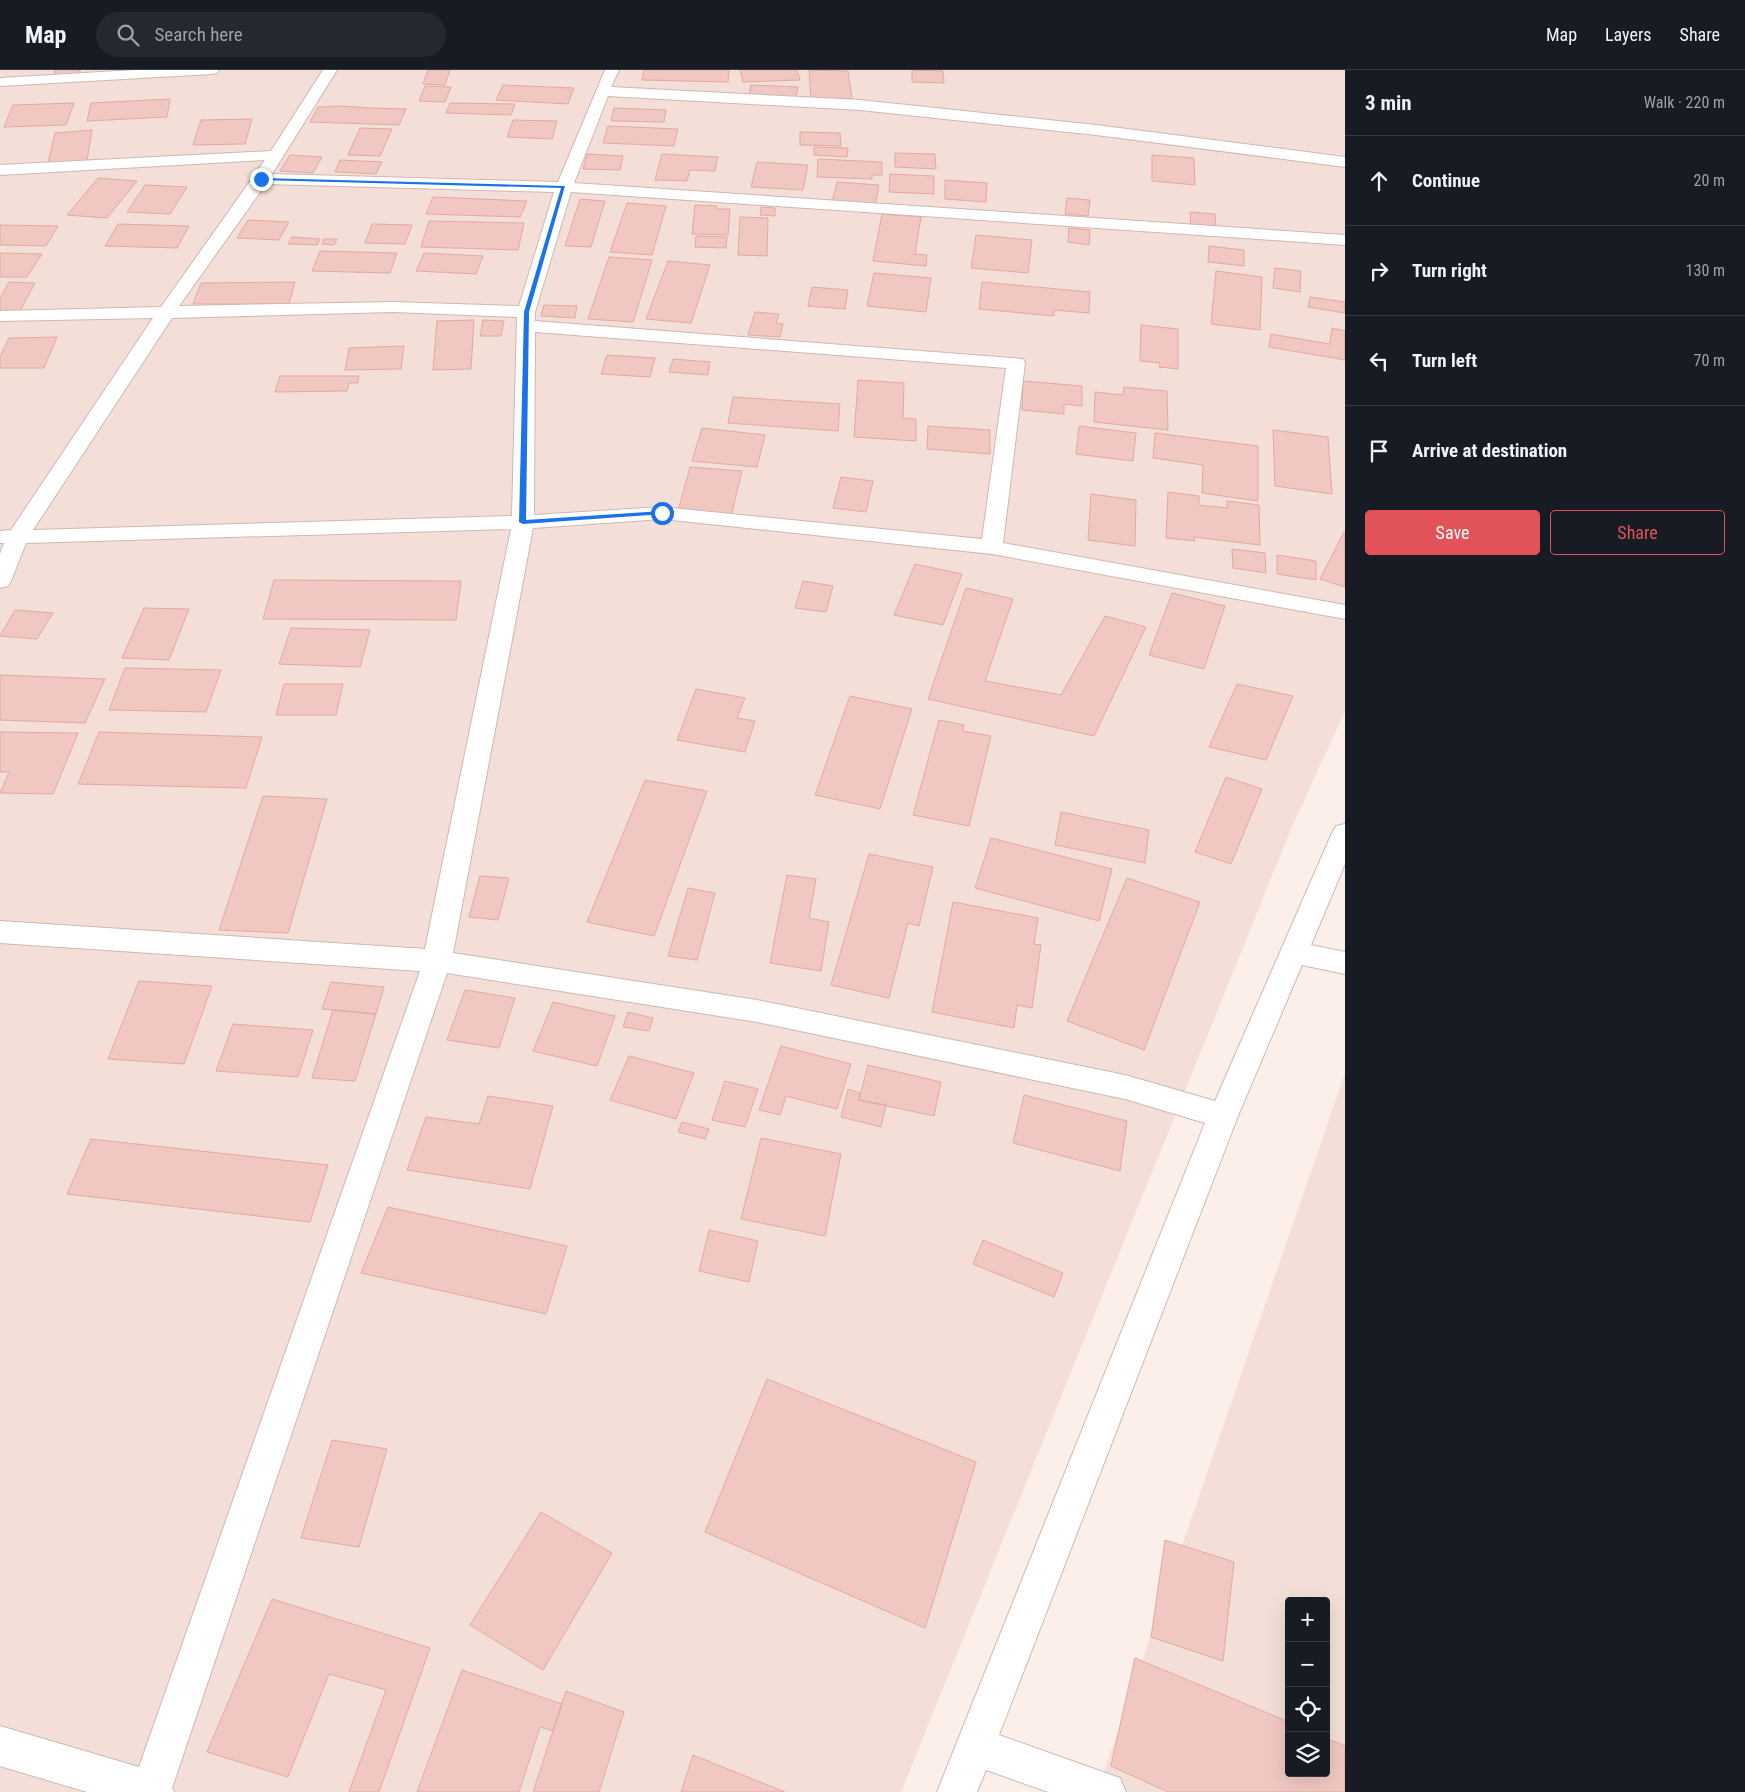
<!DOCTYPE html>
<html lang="en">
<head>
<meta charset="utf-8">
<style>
	:root { --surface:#171b24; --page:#242831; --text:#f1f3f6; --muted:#9ea1a6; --line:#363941; --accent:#e25259 }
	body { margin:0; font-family:"Roboto Condensed",sans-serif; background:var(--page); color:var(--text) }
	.controls { position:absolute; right:15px; bottom:15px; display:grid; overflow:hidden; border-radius:5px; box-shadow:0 5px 20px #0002 }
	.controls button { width:45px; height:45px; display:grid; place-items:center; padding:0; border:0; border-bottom:1px solid var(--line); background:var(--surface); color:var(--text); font:25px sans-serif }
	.stop { position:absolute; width:15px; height:15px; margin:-11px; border:4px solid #1a73e8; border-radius:50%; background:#fff }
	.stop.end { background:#1a73e8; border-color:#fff; box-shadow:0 1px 5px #0008 }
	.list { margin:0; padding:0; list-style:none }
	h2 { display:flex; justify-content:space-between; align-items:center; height:65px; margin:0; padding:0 20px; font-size:21px }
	h2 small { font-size:16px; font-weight:400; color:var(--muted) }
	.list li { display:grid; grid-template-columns:32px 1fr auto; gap:15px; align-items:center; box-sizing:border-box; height:90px; padding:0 20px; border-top:1px solid var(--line) }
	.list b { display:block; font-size:19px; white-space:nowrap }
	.list em { font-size:16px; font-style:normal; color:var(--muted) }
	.actions { display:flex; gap:10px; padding:15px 20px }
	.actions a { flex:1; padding:11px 0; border:1px solid var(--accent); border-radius:5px; text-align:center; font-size:18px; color:var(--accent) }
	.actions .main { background:var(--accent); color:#fff }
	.icon { flex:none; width:28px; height:28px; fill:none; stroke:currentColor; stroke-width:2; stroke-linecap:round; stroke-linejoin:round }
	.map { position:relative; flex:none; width:1345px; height:1722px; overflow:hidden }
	header { display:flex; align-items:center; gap:30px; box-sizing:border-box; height:70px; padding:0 25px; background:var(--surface); border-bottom:1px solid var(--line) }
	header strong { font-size:24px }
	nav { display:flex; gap:28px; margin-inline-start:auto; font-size:18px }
	.search { width:350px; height:45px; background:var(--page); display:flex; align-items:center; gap:12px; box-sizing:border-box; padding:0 18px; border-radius:28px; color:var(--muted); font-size:19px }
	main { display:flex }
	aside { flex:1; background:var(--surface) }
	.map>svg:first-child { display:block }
	.residential { fill:#f3dfd7; fill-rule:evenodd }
	.building { fill:#f1c7c1; stroke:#e3a9a2 }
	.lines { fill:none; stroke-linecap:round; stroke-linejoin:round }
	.minor-casing { stroke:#d0b7b1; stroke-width:2 }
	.minor { fill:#fff; fill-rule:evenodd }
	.route { fill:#1a73e8 }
</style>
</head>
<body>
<header>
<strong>Map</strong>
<div class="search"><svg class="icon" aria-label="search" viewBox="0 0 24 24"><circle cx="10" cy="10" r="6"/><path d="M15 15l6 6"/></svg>Search here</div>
<nav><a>Map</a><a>Layers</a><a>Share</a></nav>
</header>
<main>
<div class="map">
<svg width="1345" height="1722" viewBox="0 0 1345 1722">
	<rect width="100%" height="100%" fill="#fcefe9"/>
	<path class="residential" d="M0,0H1345V641L1291,759L901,1722H0Z
		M1345,1003V1722H1097ZM1289,1531H1326V1703H1289Z"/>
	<path class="building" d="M55,0H80V4L55,6Z
		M428,0H450L445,15L423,14Z
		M644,0H729L728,12L642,10Z
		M740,0H797L800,10L743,12Z
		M809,0L848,1L852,29H811Z
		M912,0L943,1L944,13L912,12Z
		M503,15L574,18L568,34L496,30Z
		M751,15L798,17L796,27L749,25Z
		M425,16L451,17L445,32L419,31Z
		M170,29L167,47L87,51L91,33Z
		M74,33L66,55L4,57L13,35Z
		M450,33L515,34L511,45L446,43Z
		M340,36L371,38L406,39L399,55L310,52L318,37Z
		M614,38L666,40L664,52L611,51Z
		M252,49L245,74L193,75L201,50Z
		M513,50L557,51L552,69L507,67Z
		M608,56L678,59L674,76L603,73Z
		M360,58L392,59L380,86L348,85Z
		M92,60L87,91L48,93L55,63Z
		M800,62L840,63L841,76L800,75Z
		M814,77L848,78L847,87L814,85Z
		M895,83L935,84L936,99L895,97Z
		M587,84L623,86L620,100L583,99Z
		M662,84L718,87L715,101L690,100L687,111L655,110Z
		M290,85L322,87L313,103L280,101Z
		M1152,85L1194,88L1195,115L1152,111Z
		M818,89L882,92V105H872V109L817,107Z
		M340,90L382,92L376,104L335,102Z
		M757,92L808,95L803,120L751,117Z
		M890,104L934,106V124L889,122Z
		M98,108L137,111L107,148L67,145Z
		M945,110L987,113L986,132L945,129Z
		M837,112L879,115L875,136L832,132Z
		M145,115L187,117L170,144L127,142Z
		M433,127L527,131L520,147L426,144Z
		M1067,128L1090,130L1088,146L1065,144Z
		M580,129L605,131L591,177L565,176Z
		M627,133L666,136L652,185L610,182Z
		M695,135L717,136L716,139H730L728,165L692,164Z
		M761,137L775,138V146L760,145Z
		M1190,142L1215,144L1216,159L1191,157Z
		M882,144L921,147L915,184L927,185L926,196L873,191Z
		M740,147L768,148L767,186L738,185Z
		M248,150L289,152L279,170L237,168Z
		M429,151L524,153L518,180L421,177Z
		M118,154L189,156L177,178L105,176Z
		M372,154L412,155L405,174L365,173Z
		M0,155L58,156L46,176L0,175Z
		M1069,158L1090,160L1089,175L1068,172Z
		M976,165L1032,170L1028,203L971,198Z
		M696,166L727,167L726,178L695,177Z
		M292,167L320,169L317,175L288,174Z
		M324,169H337L334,175L322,174Z
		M1209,176L1244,180V196L1208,192Z
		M320,181L397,183L390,203L312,201Z
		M0,183L42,184L27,207H0Z
		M424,183L483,186L476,204L416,201Z
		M609,187L652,190L633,252L588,249Z
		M668,191L710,195L691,253L646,249Z
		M1275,198L1301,201L1300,222L1273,218Z
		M1216,201L1262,207L1260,260L1211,254Z
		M874,203L931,208L926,242L867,236Z
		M9,212L35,213L20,241H0V228Z
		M295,212L289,234H193L201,213Z
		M982,212L1090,222L1089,243L1054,240V246L979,239Z
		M812,217L848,220L845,239L808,236Z
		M1310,227L1345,232V243L1308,237Z
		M544,235L577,236L575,248L541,246Z
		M755,242L779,244L776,253L783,254L780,267L748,265Z
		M474,250L471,299L433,300L437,251Z
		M483,250L504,251L501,266H480Z
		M1141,255L1178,259V299L1159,297L1160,293L1140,291Z
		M1332,258L1345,261V290L1269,277L1271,264L1330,274Z
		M57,267L44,298H0V287L9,268Z
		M404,276L401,299L345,300L349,278Z
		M607,285L655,288L650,307L601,304Z
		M673,289L710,292L708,305L669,302Z
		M280,306H359L358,313H349L347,321L275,322Z
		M858,310L904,313L903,348L916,349V371L854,367Z
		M1023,311L1082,316V336L1064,334V344L1022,340Z
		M1124,317L1167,321L1168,360L1094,352L1095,322L1123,325Z
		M733,327L840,334L838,361L728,353Z
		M928,356L990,360V384L927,379Z
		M1079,356L1136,363L1133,391L1076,384Z
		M702,358L765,365L757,397L692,391Z
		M1273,360L1328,367L1332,424L1275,416Z
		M1155,363L1258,376V431L1202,423L1203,395L1153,388Z
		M690,397L742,401L731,446L678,441Z
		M841,407L873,411L866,442L833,438Z
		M1168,422L1199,426V435L1227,438V431L1259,435L1260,475L1194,467L1195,471L1166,468Z
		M1091,424L1136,430L1135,476L1088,470Z
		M1344,462L1345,463V517L1320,509Z
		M1232,479L1265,483L1266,503L1233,498Z
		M1277,485L1316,491V510L1277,504Z
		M915,494L962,504L943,555L894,545Z
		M274,510L461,511L456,550L263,549Z
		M803,511L833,516L826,542L795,538Z
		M966,518L1013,529L985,611L1061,625L1105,546L1146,557L1094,666L928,629Z
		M1172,523L1225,536L1204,599L1149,585Z
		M144,538L189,539L169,590L122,588Z
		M15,540L53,543L37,569L0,566Z
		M291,558L370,560L360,597L279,594Z
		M125,598L221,600L206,642L109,640Z
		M0,605L105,609L85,653L0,650Z
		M284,614H343L336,645H276Z
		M1237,614L1293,626L1266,690L1209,677Z
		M696,619L745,628L737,648L755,651L745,682L677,670Z
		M850,626L912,639L880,739L815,725Z
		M939,650L964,655L963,661L991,666L969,756L913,745Z
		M0,662L78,663L53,724L0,723L9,702H0Z
		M99,662L262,667L246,718L78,714Z
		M1226,707L1262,719L1231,794L1195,782Z
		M645,710L707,721L654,866L587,852Z
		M263,726L327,729L288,863L219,860Z
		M1061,742L1149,760L1145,793L1055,775Z
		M991,768L1112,799L1099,851L975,818Z
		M869,784L933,797L919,856L908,853L889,928L831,915Z
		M787,805L816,809L809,848L829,852L821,901L770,893Z
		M480,806L509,808L498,850L469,847Z
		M1127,808L1200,832L1144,980L1067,951Z
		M688,818L715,823L697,890L668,886Z
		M953,832L1038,848L1034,874L1041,875L1032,938L1017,935L1014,958L932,942Z
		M139,911L212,916L184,994L108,989Z
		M331,912L384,917L376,944L322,939Z
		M465,920L515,928L499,978L447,970Z
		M553,932L615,946L597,996L533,981Z
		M333,940L376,944L355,1011L312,1008Z
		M628,942L653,948L649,961L623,957Z
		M233,954L313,960L298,1007L216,1001Z
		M781,976L851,994L837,1039L786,1026L780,1045L759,1040Z
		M629,986L694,1003L676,1049L610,1030Z
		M868,995L941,1012L934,1046L859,1030Z
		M725,1011L758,1019L745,1057L712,1050Z
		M848,1019L860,1023L859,1030L886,1035L881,1057L841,1047Z
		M1024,1025L1127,1051L1120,1101L1013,1073Z
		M488,1026L553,1036L530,1119L407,1100L426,1047L479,1054Z
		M682,1052L709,1059L705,1069L678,1062Z
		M761,1068L841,1084L825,1166L741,1149Z
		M91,1069L328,1095L310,1152L67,1124Z
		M388,1137L567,1176L546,1244L361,1203Z
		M709,1160L758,1171L749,1212L699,1201Z
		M983,1170L1063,1203L1054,1227L973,1194Z
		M767,1309L976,1392L925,1558L705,1462Z
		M332,1370L387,1379L359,1477L301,1468Z
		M541,1442L612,1483L543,1600L470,1555Z
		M1165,1470L1234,1492L1223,1591L1151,1567Z
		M272,1529L430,1578L379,1722H349L386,1620L329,1604L288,1707L207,1682Z
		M1135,1588L1289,1652V1703H1326V1668L1345,1676V1722H1168L1111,1696Z
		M462,1600L562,1634L553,1661L540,1657L519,1722H417Z
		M566,1621L624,1642L599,1722H533Z
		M693,1685L785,1722H681Z"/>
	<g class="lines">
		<defs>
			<path id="minor" d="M135,0H219L217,3L212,4L0,16V8Z
				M323,0H337L272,104L558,112L605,0H619L611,17L860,30L1096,55L1345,87V97L1096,65L860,40L608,26L574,113L1345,165V175L571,122L535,242V251L1023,289L1025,293L1003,473L1345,535V549L992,484L662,449L533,458L453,883L757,930L1125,1005L1215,1031L1332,763L1336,756L1345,754V794L1311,875L1345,882V904L1302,895L1238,1046L999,1665L1120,1708L1126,1722H1048L986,1700L977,1722H937L1205,1053L1125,1029L757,952L447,903L172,1718L174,1722H87L0,1696V1656L139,1697L420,901L0,873V851L425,879L511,459L26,473L11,511L8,516L0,518V484L4,473H0V461L11,460L153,248L0,251V241L161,237L265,90L0,105V95L271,81ZM266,114L554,122L519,236L393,232L179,236ZM393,242L517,247L512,446L33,460L172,248ZM535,262L1006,298L982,469L662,437L534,445Z"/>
		</defs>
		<use href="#minor" class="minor-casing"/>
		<use href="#minor" class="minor"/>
	</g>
	<path class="route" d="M261,108L565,116L529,242L526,450L662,441L664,442V444L523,454L519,452L524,242L561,118L259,110Z"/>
</svg>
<div class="controls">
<button>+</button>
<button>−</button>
<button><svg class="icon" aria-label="locate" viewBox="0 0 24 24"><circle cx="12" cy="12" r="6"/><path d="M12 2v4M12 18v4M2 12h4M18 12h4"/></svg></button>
<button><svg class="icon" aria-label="layers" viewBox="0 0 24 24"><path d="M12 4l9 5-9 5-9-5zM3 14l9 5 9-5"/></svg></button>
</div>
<div class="stop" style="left:662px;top:443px"></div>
<div class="stop end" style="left:261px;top:109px"></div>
</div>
<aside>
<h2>3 min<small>Walk · 220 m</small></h2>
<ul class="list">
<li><svg class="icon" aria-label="ahead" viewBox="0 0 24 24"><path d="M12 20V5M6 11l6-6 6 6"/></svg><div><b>Continue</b></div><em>20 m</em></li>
<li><svg class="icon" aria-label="right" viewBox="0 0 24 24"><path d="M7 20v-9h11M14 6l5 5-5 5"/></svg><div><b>Turn right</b></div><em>130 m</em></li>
<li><svg class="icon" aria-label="left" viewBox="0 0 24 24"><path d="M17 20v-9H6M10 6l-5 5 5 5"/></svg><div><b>Turn left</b></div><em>70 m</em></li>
<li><svg class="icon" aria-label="arrive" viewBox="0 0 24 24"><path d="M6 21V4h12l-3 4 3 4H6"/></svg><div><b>Arrive at destination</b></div></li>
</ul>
<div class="actions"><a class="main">Save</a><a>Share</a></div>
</aside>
</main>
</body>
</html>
